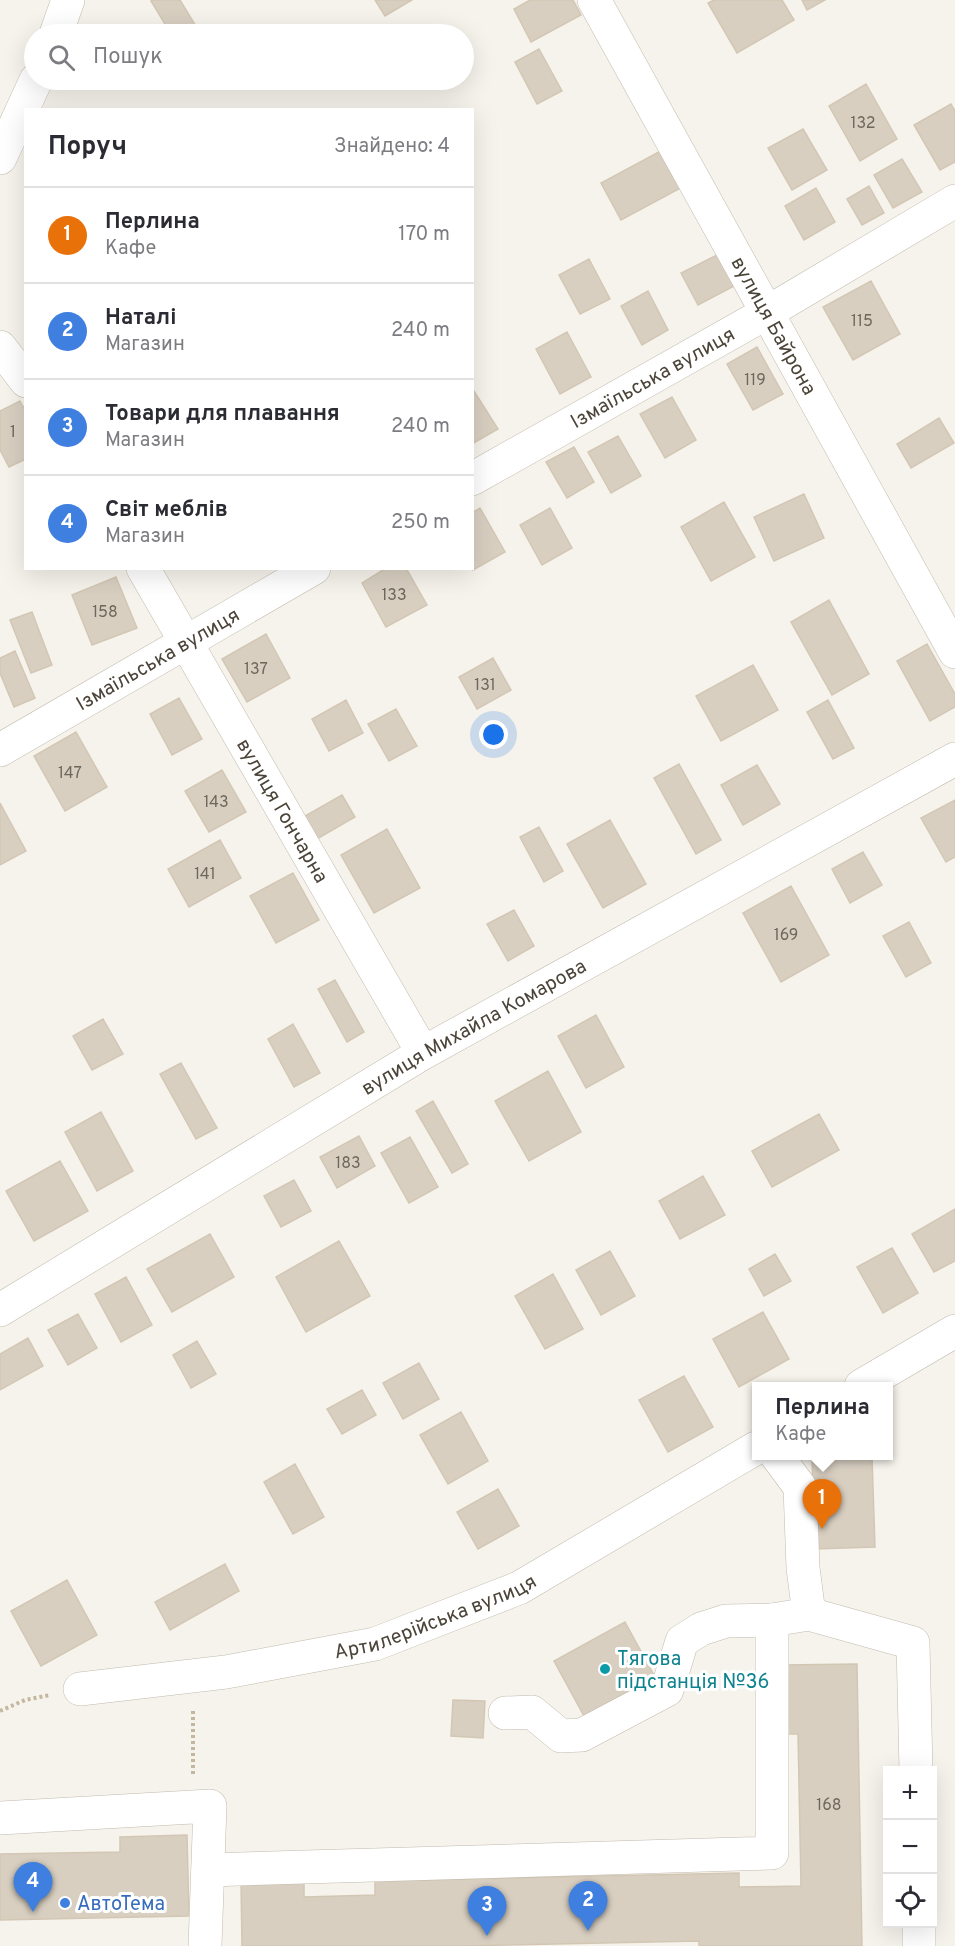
<!DOCTYPE html>
<html lang="uk">
<head>
<meta charset="utf-8">
<style>
	:root { --surface:#fff; --page:#f2f2f3; --text:#2b2b33; --muted:#7c7c81; --line:#e1e1e2; --accent:#fc3f1d }
	body { margin:0; font-family:Overpass,sans-serif; background:var(--page); color:var(--text) }
	.controls { position:absolute; right:18px; bottom:18px; display:grid; overflow:hidden; border-radius:0px; box-shadow:0 6px 24px #0002 }
	.controls button { width:54px; height:54px; display:grid; place-items:center; padding:0; border:0; border-bottom:2px solid var(--line); background:var(--surface); color:var(--text); font:30px sans-serif }
	.you { position:absolute; left:494px; top:735px; width:21px; height:21px; margin:-15px; border:4px solid #fff; border-radius:50%; background:#1a73e8; box-shadow:0 0 0 9px #1a73e833 }
	.badge { display:grid; place-items:center; width:39px; height:39px; border-radius:50%; background:var(--accent); color:#fff; font-size:20px; font-weight:700 }
	.pin { position:absolute; translate:-50% -50px; filter:drop-shadow(0 2px 3px #0008) }
	.pin::after { content:''; position:absolute; top:32px; width:21px; height:18px; background:inherit; clip-path:polygon(0 0,100% 0,50% 100%) }
	.popup { position:absolute; left:752px; top:1382px; width:141px; height:78px; box-sizing:border-box; display:grid; place-content:center; border-radius:0px; background:var(--surface); filter:drop-shadow(0 2px 4px #0005); font-size:20px; white-space:nowrap; color:var(--muted) }
	.popup b { font-size:22px; color:var(--text) }
	.popup::after { content:''; position:absolute; left:50%; top:100%; margin-left:-12px; border:12px solid transparent; border-top-color:var(--surface) }
	.list { margin:0; padding:0; list-style:none }
	h2 { display:flex; justify-content:space-between; align-items:center; height:78px; margin:0; padding:0 24px; font-size:26px }
	h2 small { font-size:20px; font-weight:400; color:var(--muted) }
	.list li { display:grid; grid-template-columns:39px 1fr auto; gap:18px; align-items:center; box-sizing:border-box; height:96px; padding:0 24px; border-top:2px solid var(--line) }
	.list b { display:block; font-size:22px; white-space:nowrap }
	.list p { margin:0; font-size:20px; white-space:nowrap; color:var(--muted) }
	.list em { font-size:20px; font-style:normal; color:var(--muted) }
	.icon { flex:none; width:33px; height:33px; fill:none; stroke:currentColor; stroke-width:2; stroke-linecap:round; stroke-linejoin:round }
	.map { position:relative; flex:none; width:955px; height:1946px; overflow:hidden }
	.search { position:absolute; background:var(--surface); box-shadow:0 6px 24px #0002; left:24px; top:24px; width:450px; height:66px; display:flex; align-items:center; gap:15px; box-sizing:border-box; padding:0 21px; border-radius:33px; color:var(--muted); font-size:22px }
	.panel { position:absolute; background:var(--surface); box-shadow:0 6px 24px #0002; left:24px; top:108px; width:450px; height:462px; border-radius:0px }
	.map>svg:first-child { display:block }
	.building { fill:#d8cfc1; stroke:#d3c7b4; stroke-width:1.5 }
	.lines { fill:none; stroke-linecap:round; stroke-linejoin:round }
	.minor-casing { stroke:#c2bbae; stroke-width:34 }
	.path { stroke:#c4b79f; stroke-width:4; stroke-dasharray:3 3; stroke-linecap:butt }
	.minor { stroke:#fff; stroke-width:33 }
	.culture-dot { fill:#0f9aa8; stroke:#fff; stroke-width:2 }
	.shop-dot { fill:#3f7fe0; stroke:#fff; stroke-width:2 }
	.labels { text-anchor:middle; stroke-width:6; stroke-linejoin:round; paint-order:stroke }
	.number-label { font-size:16px; fill:#6e675b }
	.street-label { font-size:20px; fill:#4b4439; stroke:#fff }
	.culture-label { font-size:20px; fill:#0d838f; stroke:#fff; text-anchor:start }
	.shop-label { font-size:20px; fill:#366cbe; stroke:#fff; text-anchor:start }
</style>
</head>
<body>
<div class="map">
<svg width="955" height="1946" viewBox="0 0 955 1946">
	<rect width="100%" height="100%" fill="#f6f3ec"/>
	<path class="building" d="M153,0H180L197,28L186,34H171L151,1Z
		M375,0H412L385,16Z
		M530,0H573L581,15L531,42L514,9Z
		M714,0H782L794,20L737,53L708,3Z
		M802,0H825L807,10Z
		M539,49L562,91L537,104L515,62Z
		M866,84L897,139L860,161L829,106Z
		M951,104L955,111V162L940,170L914,125Z
		M803,129L827,170L792,190L768,148Z
		M668,147L688,184L621,220L601,183Z
		M902,159L922,192L893,208L874,175Z
		M869,186L884,213L862,225L847,199Z
		M816,188L835,222L804,240L785,206Z
		M719,254L736,285L698,305L681,273Z
		M589,259L610,299L580,314L559,275Z
		M871,281L900,334L853,360L823,307Z
		M648,291L668,330L642,345L621,306Z
		M567,332L591,377L560,394L536,349Z
		M757,347L783,394L753,410L727,364Z
		M472,388L498,429L472,444Z
		M672,397L696,440L665,458L640,414Z
		M20,401L26,412V459L9,467L0,450V411Z
		M939,418L954,443L911,468L897,444Z
		M618,436L641,476L611,493L588,452Z
		M574,447L594,482L567,498L546,462Z
		M804,494L824,538L774,561L754,517Z
		M724,502L755,557L711,581L681,527Z
		M480,508L505,552L473,570L472,513Z
		M550,508L572,548L542,565L520,525Z
		M386,568H406L427,605L386,627L362,583Z
		M116,577L137,628L92,645L72,595Z
		M829,600L869,674L832,695L791,622Z
		M32,612L52,665L31,673L10,620Z
		M266,634L290,678L247,702L222,659Z
		M927,644L955,694V707L930,721L897,661Z
		M15,651L35,698L14,707L0,673V658Z
		M493,658L511,690L477,709L459,677Z
		M753,665L778,710L721,741L696,696Z
		M179,698L202,739L172,755L150,714Z
		M346,700L363,733L329,751L312,719Z
		M828,700L854,748L833,759L807,712Z
		M396,709L417,746L389,761L368,724Z
		M76,732L107,787L65,811L34,756Z
		M679,764L721,840L696,854L654,778Z
		M757,765L780,804L743,825L721,785Z
		M222,770L246,812L209,832L185,791Z
		M342,795L355,817L317,839L305,816Z
		M955,800V857L946,862L921,818Z
		M0,803L26,851L0,865Z
		M610,820L646,884L603,908L567,844Z
		M539,827L563,871L544,882L520,837Z
		M387,829L420,888L374,913L341,855Z
		M220,840L241,878L189,907L168,869Z
		M863,852L882,885L850,903L832,869Z
		M293,873L319,920L276,943L250,896Z
		M791,886L829,955L781,982L743,913Z
		M514,910L534,946L508,961L487,924Z
		M909,922L931,963L906,977L883,936Z
		M335,980L364,1032L347,1042L318,989Z
		M596,1015L624,1067L586,1088L558,1036Z
		M103,1019L123,1054L92,1070L73,1036Z
		M293,1024L320,1073L294,1087L268,1039Z
		M181,1063L217,1128L196,1139L160,1074Z
		M548,1071L581,1132L529,1161L495,1101Z
		M433,1101L468,1164L452,1173L416,1111Z
		M101,1112L133,1171L97,1191L65,1132Z
		M819,1114L839,1150L772,1187L752,1151Z
		M359,1136L375,1166L337,1188L320,1157Z
		M410,1137L438,1187L409,1203L381,1153Z
		M60,1161L88,1211L34,1241L6,1191Z
		M703,1176L725,1215L680,1239L659,1201Z
		M294,1180L311,1211L281,1227L264,1196Z
		M955,1209V1261L934,1272L912,1234Z
		M210,1234L234,1277L172,1312L147,1269Z
		M339,1241L370,1296L306,1332L276,1277Z
		M892,1248L918,1293L883,1313L857,1267Z
		M610,1251L635,1296L601,1315L576,1270Z
		M775,1254L791,1281L764,1296L749,1269Z
		M553,1274L583,1329L545,1349L515,1296Z
		M126,1277L152,1325L121,1342L95,1294Z
		M763,1312L789,1359L739,1387L713,1339Z
		M78,1314L97,1348L68,1365L48,1330Z
		M28,1338L43,1366L0,1390V1354Z
		M197,1341L216,1374L191,1388L173,1355Z
		M419,1363L439,1399L403,1419L383,1383Z
		M684,1376L713,1427L668,1452L639,1400Z
		M362,1390L376,1415L342,1434L327,1409Z
		M461,1412L488,1461L448,1484L420,1435Z
		M872,1457L875,1547L815,1549L812,1459Z
		M295,1464L324,1517L293,1534L264,1482Z
		M498,1489L519,1526L478,1549L457,1512Z
		M225,1564L239,1591L170,1630L155,1602Z
		M67,1580L97,1635L41,1666L11,1611Z
		M625,1622L655,1677L584,1716L554,1661Z
		M857,1664L862,1946H699V1941L461,1946H242L241,1881L304,1879V1897L375,1895V1881L739,1873V1887L801,1886L798,1734H785L783,1665Z
		M453,1700L485,1701L483,1738L451,1736Z
		M187,1835L189,1916L0,1920V1854L120,1852V1837Z"/>
	<g class="lines">
		<defs>
			<g id="minor">
				<path id="s1" d="M594,0L955,652"/>
				<path d="M56,34L68,0"/>
				<path d="M0,158L36,80"/>
				<path d="M0,347L26,381"/>
				<path id="s2" d="M472,479L768,312L955,201"/>
				<path id="s3" d="M143,568L423,1053"/>
				<path id="s4" d="M0,750L314,568"/>
				<path id="s5" d="M0,1310L423,1053L955,759"/>
				<path d="M861,1386L955,1331"/>
				<path d="M777,1456L800,1487L803,1568L809,1614"/>
				<path id="s6" d="M80,1689L226,1672L375,1644L519,1588L756,1448"/>
				<path d="M505,1713L532,1712L561,1736L582,1735L667,1690L682,1641L701,1629L726,1621L772,1620L809,1614L913,1643L916,1770"/>
				<path d="M0,1818L210,1806L205,1946"/>
				<path d="M208,1870L772,1853V1620"/>
				<path d="M919,1924V1946"/>
			</g>
		</defs>
		<use href="#minor" class="minor-casing"/>
		<path class="path" d="M0,1711L25,1700L50,1695
			M193,1774V1710"/>
		<use href="#minor" class="minor"/>
	</g>
	<circle class="culture-dot" cx="605" cy="1669" r="6"/>
	<circle class="shop-dot" cx="65" cy="1903" r="6"/>
	<g class="labels">
		<g class="number-label">
			<text x="863" y="128">132</text>
			<text x="862" y="326">115</text>
			<text x="755" y="385">119</text>
			<text x="13" y="437">1</text>
			<text x="394" y="600">133</text>
			<text x="105" y="617">158</text>
			<text x="256" y="674">137</text>
			<text x="485" y="690">131</text>
			<text x="70" y="778">147</text>
			<text x="216" y="807">143</text>
			<text x="205" y="879">141</text>
			<text x="786" y="940">169</text>
			<text x="348" y="1168">183</text>
			<text x="829" y="1810">168</text>
		</g>
		<g class="street-label">
			<text dy="7" stroke="none"><textPath href="#s1" startOffset="372">вулиця Байрона</textPath></text>
			<text dy="7" stroke="none"><textPath href="#s2" startOffset="207">Ізмаїльська вулиця</textPath></text>
			<text dy="7" stroke="none"><textPath href="#s4" startOffset="182">Ізмаїльська вулиця</textPath></text>
			<text dy="7" stroke="none"><textPath href="#s3" startOffset="280">вулиця Гончарна</textPath></text>
			<text dy="7" stroke="none"><textPath href="#s5" startOffset="552">вулиця Михайла Комарова</textPath></text>
			<text dy="7" stroke="none"><textPath href="#s6" startOffset="364">Артилерійська вулиця</textPath></text>
		</g>
		<g class="culture-label">
			<text x="617" y="1665">Тягова<tspan x="617" dy="23">пiдстанцiя №36</tspan></text>
		</g>
		<g class="shop-label">
			<text x="77" y="1910">АвтоТема</text>
		</g>
	</g>
</svg>
<div class="controls">
<button>+</button>
<button>−</button>
<button><svg class="icon" aria-label="locate" viewBox="0 0 24 24"><circle cx="12" cy="12" r="6"/><path d="M12 2v4M12 18v4M2 12h4M18 12h4"/></svg></button>
</div>
<div class="you"></div>
<div class="pin badge" style="left:822px;top:1529px;background:#e8710a">1</div>
<div class="popup"><b>Перлина</b>Кафе</div>
<div class="pin badge" style="left:588px;top:1931px;background:#3f7fe0">2</div>
<div class="pin badge" style="left:487px;top:1936px;background:#3f7fe0">3</div>
<div class="pin badge" style="left:33px;top:1912px;background:#3f7fe0">4</div>
<div class="search"><svg class="icon" aria-label="search" viewBox="0 0 24 24"><circle cx="10" cy="10" r="6"/><path d="M15 15l6 6"/></svg>Пошук</div>
<section class="panel">
<h2>Поруч<small>Знайдено: 4</small></h2>
<ul class="list">
<li><span class="badge" style="background:#e8710a">1</span><div><b>Перлина</b><p>Кафе</p></div><em>170 m</em></li>
<li><span class="badge" style="background:#3f7fe0">2</span><div><b>Наталі</b><p>Магазин</p></div><em>240 m</em></li>
<li><span class="badge" style="background:#3f7fe0">3</span><div><b>Товари для плавання</b><p>Магазин</p></div><em>240 m</em></li>
<li><span class="badge" style="background:#3f7fe0">4</span><div><b>Світ меблів</b><p>Магазин</p></div><em>250 m</em></li>
</ul>
</section>
</div>
</body>
</html>
